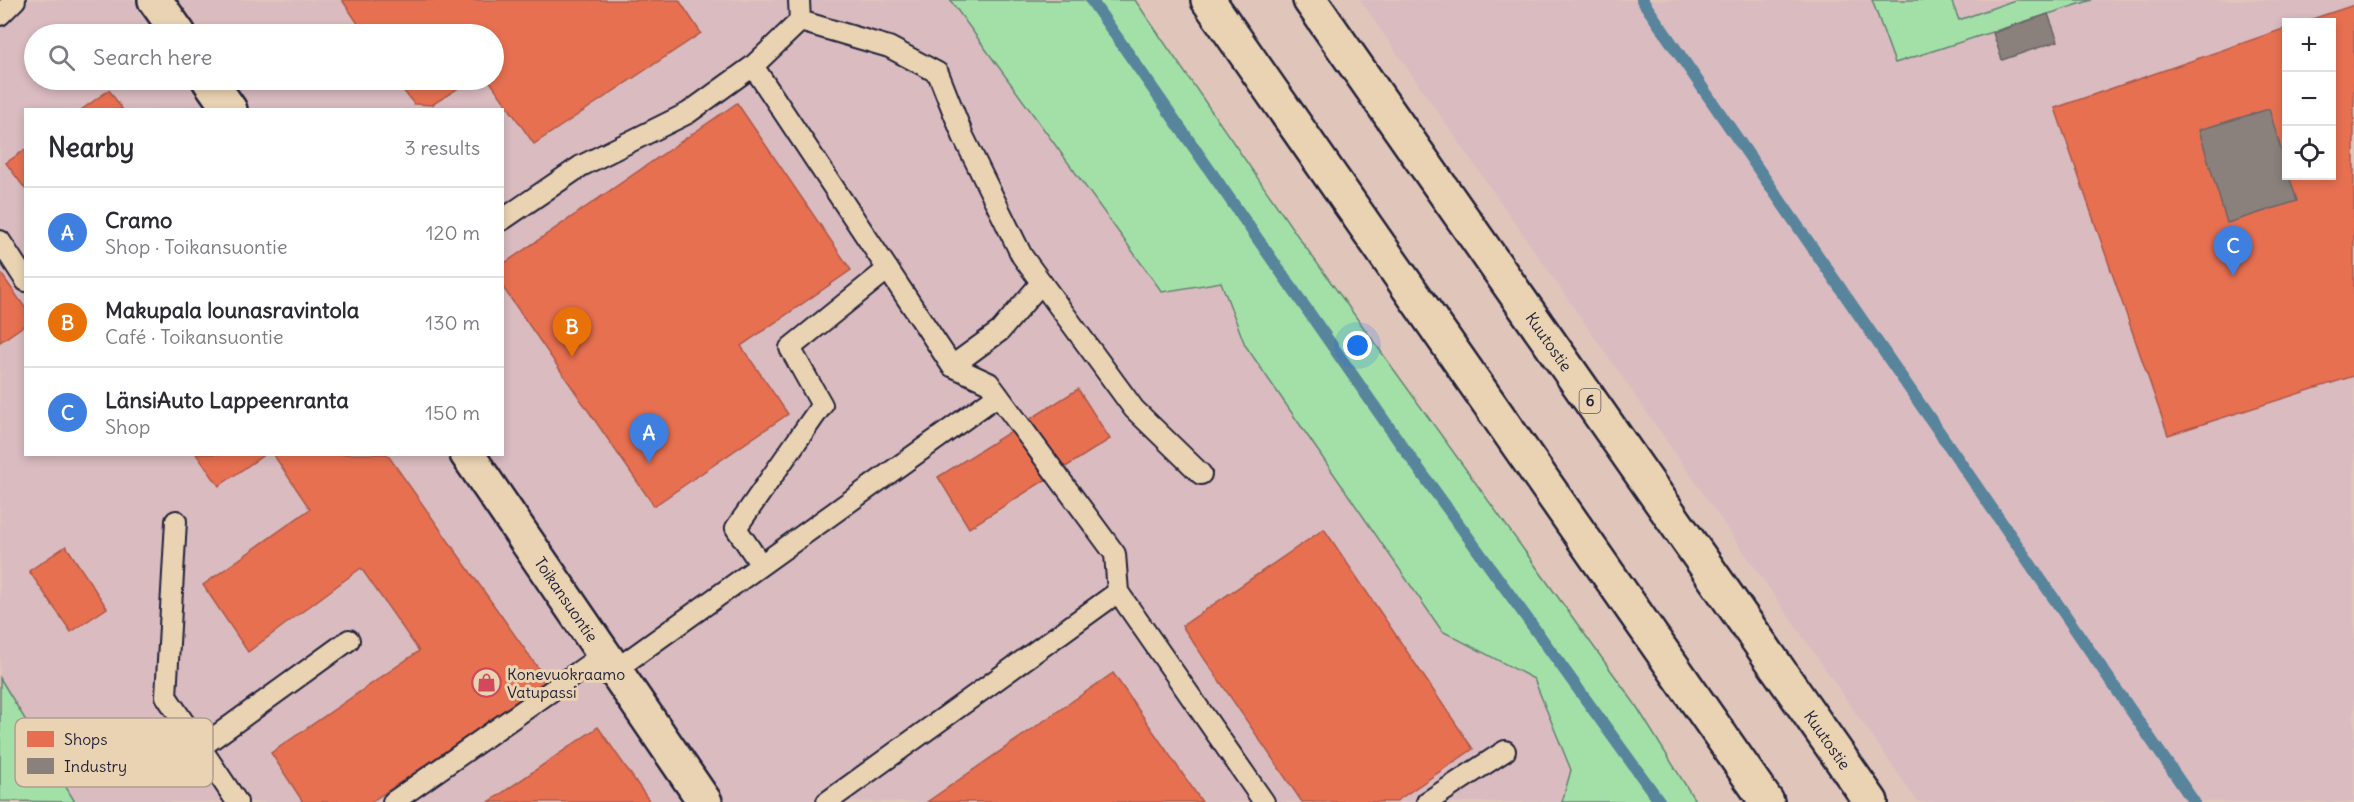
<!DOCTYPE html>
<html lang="en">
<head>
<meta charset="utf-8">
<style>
	:root { --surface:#fff; --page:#f2f2f3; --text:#2b2b33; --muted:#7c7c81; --line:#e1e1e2; --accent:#d1495b }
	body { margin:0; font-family:Delius,sans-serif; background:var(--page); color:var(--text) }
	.controls { position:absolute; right:18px; top:18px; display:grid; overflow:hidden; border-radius:0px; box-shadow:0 3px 9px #0003 }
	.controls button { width:54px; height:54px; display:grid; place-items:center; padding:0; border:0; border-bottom:2px solid var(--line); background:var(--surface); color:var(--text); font:30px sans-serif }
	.you { position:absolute; left:1358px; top:346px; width:21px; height:21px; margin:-15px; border:4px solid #fff; border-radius:50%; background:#1a73e8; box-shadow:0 0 0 9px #1a73e833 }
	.badge { display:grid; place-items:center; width:39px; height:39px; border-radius:50%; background:var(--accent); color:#fff; font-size:20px; font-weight:700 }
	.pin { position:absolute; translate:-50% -50px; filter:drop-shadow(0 2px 3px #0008) }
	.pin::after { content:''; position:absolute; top:32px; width:21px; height:18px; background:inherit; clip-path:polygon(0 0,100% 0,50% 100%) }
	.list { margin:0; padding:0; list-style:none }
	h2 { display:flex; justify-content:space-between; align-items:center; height:78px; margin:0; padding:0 24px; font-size:26px }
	h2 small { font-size:20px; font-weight:400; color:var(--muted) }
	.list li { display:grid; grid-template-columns:39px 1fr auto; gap:18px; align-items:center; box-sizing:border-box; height:90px; padding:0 24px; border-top:2px solid var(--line) }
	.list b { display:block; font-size:22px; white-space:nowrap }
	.list p { margin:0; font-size:20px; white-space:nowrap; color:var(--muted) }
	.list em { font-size:20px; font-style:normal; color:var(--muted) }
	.icon { flex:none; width:33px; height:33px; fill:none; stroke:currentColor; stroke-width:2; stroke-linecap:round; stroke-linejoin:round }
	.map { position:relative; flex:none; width:2354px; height:802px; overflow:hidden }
	.search { position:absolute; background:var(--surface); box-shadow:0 3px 9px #0003; left:24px; top:24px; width:480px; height:66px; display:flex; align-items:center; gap:15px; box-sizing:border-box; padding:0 21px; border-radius:33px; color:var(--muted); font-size:22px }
	.panel { position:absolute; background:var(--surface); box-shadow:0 3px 9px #0003; left:24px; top:108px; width:480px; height:348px; border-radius:0px }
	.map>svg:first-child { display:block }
	.built { fill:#d9bbc0; fill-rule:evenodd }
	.green { fill:#a3e0a7; stroke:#628171; stroke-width:1.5 }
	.shops { fill:#e76f51; stroke:#ac584a; stroke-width:1.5 }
	.industry { fill:#8a817c; stroke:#6b6468; stroke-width:1.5 }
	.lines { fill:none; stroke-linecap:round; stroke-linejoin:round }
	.stream { stroke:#58859c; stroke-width:12 }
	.service-casing { stroke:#22223b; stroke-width:24 }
	.minor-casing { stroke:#22223b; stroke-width:38 }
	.trunk-casing { stroke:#22223b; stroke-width:38 }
	.service { stroke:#ead3b3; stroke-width:20 }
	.minor { stroke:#ead3b3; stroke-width:33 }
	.trunk { stroke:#ead3b3; stroke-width:33 }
	.labels { text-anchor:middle; stroke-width:6; stroke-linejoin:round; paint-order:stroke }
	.shield { fill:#ead3b3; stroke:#5e575f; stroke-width:1.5 }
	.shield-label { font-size:15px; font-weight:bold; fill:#22223b }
	.street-label { font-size:16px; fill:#22223b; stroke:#ead3b3 }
	.poi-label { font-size:16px; fill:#22223b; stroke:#ead3b3; text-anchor:start }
	.key { fill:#ead3b3; stroke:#ae9e8f; stroke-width:1.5 }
	.key-label { font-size:16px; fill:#22223b }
</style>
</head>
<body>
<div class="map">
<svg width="2354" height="802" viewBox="0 0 2354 802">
	<rect width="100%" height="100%" fill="#e0c5bb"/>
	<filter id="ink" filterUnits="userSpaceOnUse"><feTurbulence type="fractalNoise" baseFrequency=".0167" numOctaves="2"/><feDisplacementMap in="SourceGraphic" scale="12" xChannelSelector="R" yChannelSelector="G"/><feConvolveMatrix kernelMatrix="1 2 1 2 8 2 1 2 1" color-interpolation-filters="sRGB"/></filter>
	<g filter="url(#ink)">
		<path class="built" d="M0,0H950L1162,292L1221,282L1245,345L1442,631L1534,679L1571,770L1562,802H75L0,678ZM34,34H494V80H34ZM26,110H502V454H26Z
			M1360,0H2354V802H1918ZM2286,22H2332V176H2286Z"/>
		<path class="green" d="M950,0H1135L1299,238L1635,704L1696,802H1562L1571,770L1534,679L1442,631L1245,345L1221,282L1162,292Z
			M1872,0H1951L1959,20L2015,0H2092L1895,63Z
			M0,678L75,802L0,801Z"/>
		<path class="shops" d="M342,0H679L701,33L534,144L489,80H494V34H365Z
			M2354,5V376L2168,435L2055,108L2286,28V176H2332V22H2303Z
			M395,80H471L432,105L414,104Z
			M109,90L123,110H81Z
			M737,103L851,270L741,346L788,414L654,506L502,286V265Z
			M26,149V190L6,163Z
			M0,272L26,309V324L0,342Z
			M1078,389L1110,439L969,528L938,477Z
			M196,454H265L219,486Z
			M273,454H387L548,682L371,802H303L271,753L419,651L361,568L248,652L203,585L310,509Z
			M1324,529L1473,749L1395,802H1302L1182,626Z
			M66,546L107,608L71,632L29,571Z
			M1113,673L1202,802H927Z
			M598,727L650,802H489Z"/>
		<path class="industry" d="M2048,14L2058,41L2002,60L1993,33Z
			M2269,109L2286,166V176H2289L2297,201L2227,223L2199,130Z"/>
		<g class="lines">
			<path class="stream" d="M1091,0L1400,443L1660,802
				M1642,0L2194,802"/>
			<defs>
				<path id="service" d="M0,15L15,0
					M800,21L889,47L938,73L963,136L1022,256L1134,409L1201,474
					M753,66L800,21L799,0
					M502,220L581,166L688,113L753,66L952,366L989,383L1115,554L1118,592L827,802
					M0,241L26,281
					M952,366L1000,331L1041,283
					M176,521L166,696L237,802
					M761,565L736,528L822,405L790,348L888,269
					M1118,592L1264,802
					M615,670L998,395
					M201,747L349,640
					M393,802L604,654
					M1427,802L1505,751"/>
				<g id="minor">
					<path d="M155,0L179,34"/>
					<path d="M209,80L230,110"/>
					<path id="s1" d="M467,454L705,802"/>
				</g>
				<g id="trunk">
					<path d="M1208,0L1767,802"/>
					<path id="s2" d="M1310,0L1871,802"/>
				</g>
			</defs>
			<use href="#service" class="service-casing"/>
			<use href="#minor" class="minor-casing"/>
			<use href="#trunk" class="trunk-casing"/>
			<use href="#service" class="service"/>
			<use href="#minor" class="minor"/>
			<use href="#trunk" class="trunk"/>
		</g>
	</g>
	<defs>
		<symbol id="shop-ring" viewBox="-11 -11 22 22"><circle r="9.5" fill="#ead3b3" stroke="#d1495b" stroke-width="1.5"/><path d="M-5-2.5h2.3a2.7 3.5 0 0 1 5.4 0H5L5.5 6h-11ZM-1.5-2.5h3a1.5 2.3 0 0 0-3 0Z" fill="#d1495b"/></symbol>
	</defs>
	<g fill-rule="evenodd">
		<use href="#shop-ring" x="470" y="666" width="33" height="33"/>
	</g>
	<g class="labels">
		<rect class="shield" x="1579.5" y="389" width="21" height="24" rx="4.5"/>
		<g class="shield-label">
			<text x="1590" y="406">6</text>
		</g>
		<g class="street-label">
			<text dy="6" stroke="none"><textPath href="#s2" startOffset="417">Kuutostie</textPath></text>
			<text dy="6" stroke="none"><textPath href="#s1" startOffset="176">Toikansuontie</textPath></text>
			<text dy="6" stroke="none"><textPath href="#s2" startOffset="903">Kuutostie</textPath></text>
		</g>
		<g class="poi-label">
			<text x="507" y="680">Konevuokraamo<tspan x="507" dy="18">Vatupassi</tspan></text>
		</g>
	</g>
	<rect x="15" y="718" width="198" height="69" rx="9" class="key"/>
	<rect x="27" y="731" width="27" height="16" fill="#e76f51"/>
	<rect x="27" y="758" width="27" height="16" fill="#8a817c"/>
	<g class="key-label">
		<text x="64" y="745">Shops</text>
		<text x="64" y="772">Industry</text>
	</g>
</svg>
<div class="controls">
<button>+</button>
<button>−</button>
<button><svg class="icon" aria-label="locate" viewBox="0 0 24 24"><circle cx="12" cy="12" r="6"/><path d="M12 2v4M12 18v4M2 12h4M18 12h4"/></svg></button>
</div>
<div class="you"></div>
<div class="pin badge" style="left:649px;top:463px;background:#3f7fe0">A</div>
<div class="pin badge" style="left:572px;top:357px;background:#e8710a">B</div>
<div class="pin badge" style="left:2233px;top:276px;background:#3f7fe0">C</div>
<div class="search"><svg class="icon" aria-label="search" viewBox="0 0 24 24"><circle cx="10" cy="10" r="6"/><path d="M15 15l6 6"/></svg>Search here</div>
<section class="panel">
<h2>Nearby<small>3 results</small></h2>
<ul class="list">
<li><span class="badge" style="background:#3f7fe0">A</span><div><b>Cramo</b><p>Shop · Toikansuontie</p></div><em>120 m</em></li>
<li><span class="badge" style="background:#e8710a">B</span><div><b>Makupala lounasravintola</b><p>Café · Toikansuontie</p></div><em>130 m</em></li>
<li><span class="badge" style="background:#3f7fe0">C</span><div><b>LänsiAuto Lappeenranta</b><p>Shop</p></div><em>150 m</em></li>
</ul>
</section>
</div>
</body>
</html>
